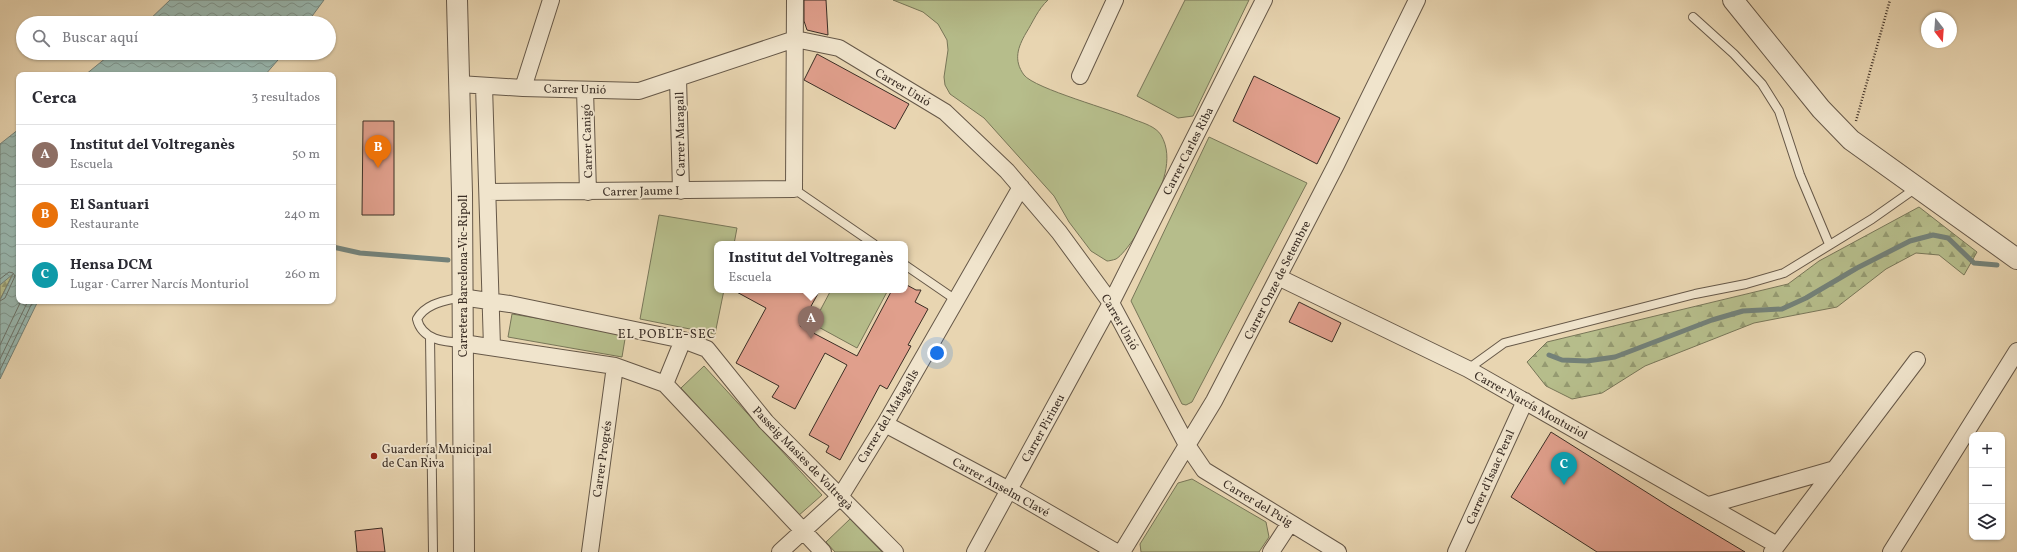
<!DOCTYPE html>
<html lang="es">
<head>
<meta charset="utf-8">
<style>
	:root { --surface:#fff; --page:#f7f7f7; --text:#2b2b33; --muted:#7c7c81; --line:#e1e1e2; --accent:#2563eb }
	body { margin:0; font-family:Vollkorn,serif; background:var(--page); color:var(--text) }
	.controls { position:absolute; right:12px; bottom:12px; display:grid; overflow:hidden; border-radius:8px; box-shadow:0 1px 3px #0004 }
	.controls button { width:36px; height:36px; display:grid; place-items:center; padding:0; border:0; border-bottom:1px solid var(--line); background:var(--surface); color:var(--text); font:20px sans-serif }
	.compass { position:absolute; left:1921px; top:12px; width:36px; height:36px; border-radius:50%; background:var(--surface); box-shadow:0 1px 3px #0004; rotate:163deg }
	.you { position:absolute; left:937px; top:353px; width:14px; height:14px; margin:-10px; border:3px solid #fff; border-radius:50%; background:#1a73e8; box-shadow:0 0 0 6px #1a73e833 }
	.badge { display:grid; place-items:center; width:26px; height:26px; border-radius:50%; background:var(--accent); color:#fff; font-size:13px; font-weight:700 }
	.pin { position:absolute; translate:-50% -33px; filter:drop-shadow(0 1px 2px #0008) }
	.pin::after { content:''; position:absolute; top:21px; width:14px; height:12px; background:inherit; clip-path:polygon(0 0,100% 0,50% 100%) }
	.popup { position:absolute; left:714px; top:241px; width:194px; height:52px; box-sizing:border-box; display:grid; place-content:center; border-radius:8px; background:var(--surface); filter:drop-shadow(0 1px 3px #0005); font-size:13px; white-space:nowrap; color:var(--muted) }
	.popup b { font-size:15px; color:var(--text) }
	.popup::after { content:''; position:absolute; left:50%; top:100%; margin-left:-8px; border:8px solid transparent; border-top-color:var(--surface) }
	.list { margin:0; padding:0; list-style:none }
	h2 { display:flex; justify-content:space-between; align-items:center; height:52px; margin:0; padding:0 16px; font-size:17px }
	h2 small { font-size:13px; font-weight:400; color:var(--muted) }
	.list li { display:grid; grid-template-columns:26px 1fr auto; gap:12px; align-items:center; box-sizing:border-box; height:60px; padding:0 16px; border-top:1px solid var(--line) }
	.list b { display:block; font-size:15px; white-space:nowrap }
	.list p { margin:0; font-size:13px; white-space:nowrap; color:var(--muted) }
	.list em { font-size:13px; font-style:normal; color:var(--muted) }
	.icon { flex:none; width:22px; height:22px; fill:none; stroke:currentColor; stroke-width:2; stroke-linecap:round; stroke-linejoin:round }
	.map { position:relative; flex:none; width:2017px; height:552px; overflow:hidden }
	.search { position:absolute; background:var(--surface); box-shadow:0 1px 3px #0004; left:16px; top:16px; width:320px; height:44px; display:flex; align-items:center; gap:10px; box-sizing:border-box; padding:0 14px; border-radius:22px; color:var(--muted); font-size:15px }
	.panel { position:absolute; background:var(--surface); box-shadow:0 1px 3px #0004; left:16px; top:72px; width:320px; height:232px; border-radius:8px }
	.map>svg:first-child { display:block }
	.green { fill:#b6bd8b; stroke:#787658 }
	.forest { fill:url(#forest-firs); stroke:#787658 }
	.water { fill:url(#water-waves); stroke:#738179 }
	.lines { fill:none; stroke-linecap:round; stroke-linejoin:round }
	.shore { stroke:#6a736b; stroke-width:1 }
	.stream { stroke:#738179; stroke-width:5 }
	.building { fill:#e09f8c; stroke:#3b2e25 }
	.service-casing { stroke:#665848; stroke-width:10 }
	.minor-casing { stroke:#665848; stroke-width:18 }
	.tertiary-casing { stroke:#665848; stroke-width:22 }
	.path { stroke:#3b2e25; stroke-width:2.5; stroke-dasharray:1 2; stroke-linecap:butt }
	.service { stroke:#f0e4cc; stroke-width:8 }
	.minor { stroke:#f0e4cc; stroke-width:16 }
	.tertiary { stroke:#f0e4cc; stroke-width:20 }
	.poi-dot { fill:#8f2418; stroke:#f0e4cc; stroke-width:1.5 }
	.labels { text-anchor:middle; stroke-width:3.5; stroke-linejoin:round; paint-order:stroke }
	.street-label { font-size:12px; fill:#3b2e25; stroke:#f0e4cc }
	.poi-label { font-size:12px; fill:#3b2e25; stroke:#f0e4cc; text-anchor:start }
	.neighbourhood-label { font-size:13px; letter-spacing:1px; fill:#3b2e25; stroke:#f0e4cc }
</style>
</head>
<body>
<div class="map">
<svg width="2017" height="552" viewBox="0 0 2017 552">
	<defs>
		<pattern id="forest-firs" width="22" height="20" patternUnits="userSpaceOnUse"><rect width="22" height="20" fill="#b6bd8b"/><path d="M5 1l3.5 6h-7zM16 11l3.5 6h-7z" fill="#959a71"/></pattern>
		<pattern id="water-waves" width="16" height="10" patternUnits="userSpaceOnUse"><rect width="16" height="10" fill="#98b8b1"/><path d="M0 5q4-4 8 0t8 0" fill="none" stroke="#7d9690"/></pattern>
	</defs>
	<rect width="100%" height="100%" fill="#e8d5b1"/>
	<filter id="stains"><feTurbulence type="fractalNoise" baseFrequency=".005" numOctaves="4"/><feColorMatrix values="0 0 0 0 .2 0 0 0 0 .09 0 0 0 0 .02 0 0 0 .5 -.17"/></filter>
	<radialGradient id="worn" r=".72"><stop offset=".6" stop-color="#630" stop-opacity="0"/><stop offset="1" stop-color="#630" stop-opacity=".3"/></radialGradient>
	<path class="green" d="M893,0H1048C1038,9 1033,22 1026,33C1018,47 1013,60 1024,75C1035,89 1114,110 1135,120C1144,123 1156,127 1161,135C1175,159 1161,188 1151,210C1146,221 1126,253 1116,259C1113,260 1109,261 1107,261L1091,251L1069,222L1054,196L984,118L950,94L945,85L944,77L948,50L947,40L938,24L923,12Z
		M1185,0H1249L1193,116L1178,118L1137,96Z
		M1209,137L1307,183L1192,402L1186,405L1182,404L1131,301Z
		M659,215L737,228L734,244H717V290H724L715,334L640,319Z
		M831,290H888L857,348L813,324Z
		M512,314L626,333L622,357L508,337Z
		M704,366L822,495L798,516L681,388Z
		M1192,479L1266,522L1269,537L1259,552H1141L1140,544L1178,483Z
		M850,519L882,552H835L826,542Z"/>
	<path class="forest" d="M1919,207L1977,252L1964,275L1939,255L1916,253L1886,269L1837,307L1754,323L1645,366L1602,393L1572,399L1546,386L1527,362L1547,342L1788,284L1819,261Z
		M13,272V273L0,300V285Z"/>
	<path class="water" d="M170,0H324L307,23H146Z
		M112,53H284L265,75H85Z
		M19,129V301H38L0,379V300L13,274L0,285V144Z"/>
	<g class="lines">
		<path class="shore" d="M0,279L9,272L13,273L15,276L5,298L0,301
			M0,345L21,301
			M0,359L28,301
			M0,370L33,301"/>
		<path class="stream" d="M333,247L360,253L448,260
			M1549,355L1562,360L1587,361L1615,357L1712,320L1743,311L1782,309L1806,298L1857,268L1910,241L1933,235L1948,238L1974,263L1997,265"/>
	</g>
	<path class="building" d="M804,0H826L828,35L807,30L804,21Z
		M817,54L909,104L895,129L804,80Z
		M1254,76L1340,118L1317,164L1233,121Z
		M363,121H394V215H362Z
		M905,284L916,290H921L915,302L928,309L908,345L911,346L887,389L880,385L840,460L826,452L829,446L809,435L847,365L825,353L795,409L772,397L779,386L736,363L766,308L733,290H820L800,326L857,356L892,290H905Z
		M1299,302L1341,323L1332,342L1289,322Z
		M1551,432L1670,507L1745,552H1597L1511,497Z
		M382,528L385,552H357L355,531Z"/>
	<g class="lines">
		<defs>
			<path id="service" d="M1693,17L1734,54L1762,84L1779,111L1800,175L1829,244
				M794,189L874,244
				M905,265L956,300
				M461,297C445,301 426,303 417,319C422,340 444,342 463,343
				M430,337L433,552
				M1468,369L1504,343L1695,294L1746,284L1784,273L1872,219L1916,188"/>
			<path id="minor" d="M1080,76L1115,0
				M678,78L681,191
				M459,84L523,88L639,91L795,39L839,48L945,112L1007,171L1059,232L1111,303L1187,445L1204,470L1338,552
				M484,86L492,347
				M523,88L551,0
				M585,90L588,192
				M488,192L794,189L795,0
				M1278,277L1468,369L1777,545
				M461,297L510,304L683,340L707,349L766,422L895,552
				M463,343L615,366L665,384L823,552
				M665,384L683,340
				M885,424L1009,490L1116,552
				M1709,505L1835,469
				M590,552L615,366
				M780,552L840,497L885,424L1021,187
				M975,552L1111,303L1264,0
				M1122,552L1214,401L1336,165L1417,0
				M1271,552L1290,523
				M1456,552L1525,401
				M1772,552L1917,360
				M1891,552L2017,351"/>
			<path id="tertiary" d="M457,0L462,193L464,552
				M1733,0L1821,109L1851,140L2017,259"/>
		</defs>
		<use href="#service" class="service-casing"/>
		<use href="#minor" class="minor-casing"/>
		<use href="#tertiary" class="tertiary-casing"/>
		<path class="path" d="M1856,121L1890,0"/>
		<use href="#service" class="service"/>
		<use href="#minor" class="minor"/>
		<use href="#tertiary" class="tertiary"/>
	</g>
	<circle class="poi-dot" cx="374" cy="456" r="4"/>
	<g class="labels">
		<g class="street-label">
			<text transform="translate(903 87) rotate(31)" y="4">Carrer Unió</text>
			<text transform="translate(575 89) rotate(1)" y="4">Carrer Unió</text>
			<text transform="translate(680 134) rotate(-91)" y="4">Carrer Maragall</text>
			<text transform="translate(587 141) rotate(-92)" y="4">Carrer Canigó</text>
			<text transform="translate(1188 151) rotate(-63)" y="4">Carrer Carles Riba</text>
			<text transform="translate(641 191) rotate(-1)" y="4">Carrer Jaume I</text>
			<text transform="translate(463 276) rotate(-90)" y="4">Carretera Barcelona-Vic-Ripoll</text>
			<text transform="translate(1277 280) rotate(-63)" y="4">Carrer Onze de Setembre</text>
			<text transform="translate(1120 322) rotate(60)" y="4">Carrer Unió</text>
			<text transform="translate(1531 405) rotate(29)" y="4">Carrer Narcís Monturiol</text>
			<text transform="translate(888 416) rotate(-59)" y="4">Carrer del Matagalls</text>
			<text transform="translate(1043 428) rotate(-61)" y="4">Carrer Pirineu</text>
			<text transform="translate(803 458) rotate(46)" y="4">Passeig Masies de Voltregà</text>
			<text transform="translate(602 459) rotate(-82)" y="4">Carrer Progrés</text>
			<text transform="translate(1490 477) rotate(-66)" y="4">Carrer d'Isaac Peral</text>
			<text transform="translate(1001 487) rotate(29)" y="4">Carrer Anselm Clavé</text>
			<text transform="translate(1258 503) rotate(31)" y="4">Carrer del Puig</text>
		</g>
		<g class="poi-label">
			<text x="382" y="453">Guardería Municipal<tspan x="382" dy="14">de Can Riva</tspan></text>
		</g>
		<g class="neighbourhood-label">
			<text x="667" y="338">EL POBLE-SEC</text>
		</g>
	</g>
	<rect width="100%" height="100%" filter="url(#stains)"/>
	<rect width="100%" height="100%" fill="url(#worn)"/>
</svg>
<div class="controls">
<button>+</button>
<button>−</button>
<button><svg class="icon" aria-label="layers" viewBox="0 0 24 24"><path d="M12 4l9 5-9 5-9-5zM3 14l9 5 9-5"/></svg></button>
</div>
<svg class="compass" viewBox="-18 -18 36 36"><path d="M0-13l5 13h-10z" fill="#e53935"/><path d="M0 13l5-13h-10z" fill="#7c7c81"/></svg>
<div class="you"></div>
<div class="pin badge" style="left:811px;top:339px;background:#8d6e63">A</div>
<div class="popup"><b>Institut del Voltreganès</b>Escuela</div>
<div class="pin badge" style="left:378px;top:168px;background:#e8710a">B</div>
<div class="pin badge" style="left:1564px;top:485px;background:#0f9aa8">C</div>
<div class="search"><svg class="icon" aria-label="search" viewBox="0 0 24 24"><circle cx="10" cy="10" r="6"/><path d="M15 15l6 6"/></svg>Buscar aquí</div>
<section class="panel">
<h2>Cerca<small>3 resultados</small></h2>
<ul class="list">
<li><span class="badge" style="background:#8d6e63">A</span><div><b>Institut del Voltreganès</b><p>Escuela</p></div><em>50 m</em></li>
<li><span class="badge" style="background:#e8710a">B</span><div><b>El Santuari</b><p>Restaurante</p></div><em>240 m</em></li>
<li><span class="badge" style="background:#0f9aa8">C</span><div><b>Hensa DCM</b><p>Lugar · Carrer Narcís Monturiol</p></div><em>260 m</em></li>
</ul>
</section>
</div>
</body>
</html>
